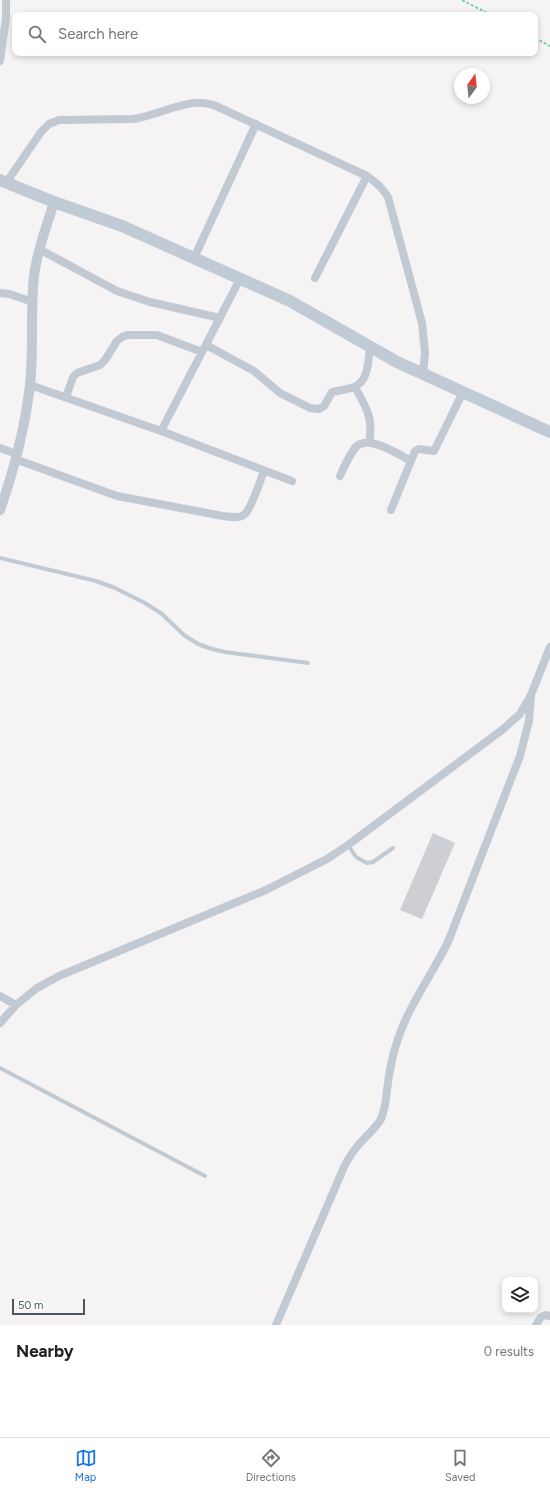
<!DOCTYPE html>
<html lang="en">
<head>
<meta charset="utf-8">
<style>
	:root { --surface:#fff; --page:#f6f6f6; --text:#202124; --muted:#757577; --line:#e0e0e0; --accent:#1a73e8 }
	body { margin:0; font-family:Figtree,sans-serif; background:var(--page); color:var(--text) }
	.controls { position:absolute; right:12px; bottom:12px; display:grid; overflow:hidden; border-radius:8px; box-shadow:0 2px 6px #0003 }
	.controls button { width:36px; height:36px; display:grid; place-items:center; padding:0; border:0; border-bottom:1px solid var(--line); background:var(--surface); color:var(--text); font:20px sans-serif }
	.compass { position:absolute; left:454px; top:68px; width:36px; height:36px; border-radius:50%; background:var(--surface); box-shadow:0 2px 6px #0003; rotate:15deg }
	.scale { position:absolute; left:12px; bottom:10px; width:73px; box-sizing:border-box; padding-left:4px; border:2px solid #4a5661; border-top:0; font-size:11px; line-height:14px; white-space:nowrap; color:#4a5661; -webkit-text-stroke:3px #fff; paint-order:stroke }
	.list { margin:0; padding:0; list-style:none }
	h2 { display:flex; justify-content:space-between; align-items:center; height:52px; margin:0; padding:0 16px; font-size:17px }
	h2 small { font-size:13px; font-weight:400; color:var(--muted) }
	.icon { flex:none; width:22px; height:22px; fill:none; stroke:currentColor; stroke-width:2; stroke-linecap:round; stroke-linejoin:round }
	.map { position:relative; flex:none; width:550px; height:1325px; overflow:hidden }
	.search { position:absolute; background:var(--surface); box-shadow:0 2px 6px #0003; left:12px; right:12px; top:12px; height:44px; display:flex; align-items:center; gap:10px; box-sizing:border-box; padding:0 14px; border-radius:8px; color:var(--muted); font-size:15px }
	.sheet { height:112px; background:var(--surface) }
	nav { display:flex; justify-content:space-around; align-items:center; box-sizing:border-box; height:56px; border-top:1px solid var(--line); background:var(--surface); font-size:11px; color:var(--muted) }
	nav a { display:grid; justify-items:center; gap:2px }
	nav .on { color:var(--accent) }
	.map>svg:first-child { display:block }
	.building { fill:#cdcfd5 }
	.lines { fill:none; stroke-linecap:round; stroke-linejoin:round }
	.path { stroke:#7ad0a6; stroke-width:2; stroke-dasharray:3 2; stroke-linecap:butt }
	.service { stroke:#c1cad2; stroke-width:4 }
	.minor { stroke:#c1cad2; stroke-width:8 }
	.tertiary { stroke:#c1cad2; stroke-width:10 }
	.secondary { stroke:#c1cbd6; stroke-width:12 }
</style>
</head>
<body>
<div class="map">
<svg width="550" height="1325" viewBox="0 0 550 1325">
	<rect width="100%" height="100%" fill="#f5f3f3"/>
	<path class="building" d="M433,833L455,843L422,919L400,910Z"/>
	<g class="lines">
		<path class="path" d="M462,0L491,15
			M535,38L550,46"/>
		<path class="service" d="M0,558L96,581L115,588L145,603L162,614L184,635L198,644L212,649L225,652L308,663
			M348,845L356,857L367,863L373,862L393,848
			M0,1068L205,1176"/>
		<path class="minor" d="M0,61L6,18V0
			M6,183L41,132L49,124L59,120L133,119C155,116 183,101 203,103C207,103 212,105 216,106L367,176C376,182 382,187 388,197L422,323L425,353L423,374
			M39,249L117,291L150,302L220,318
			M194,258L256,124
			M315,278L367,176
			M0,293L9,294L33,302
			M206,345L254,371L280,393L310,408L319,409L324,406L332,392C339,390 347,390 354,387C369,381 368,361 370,347
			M30,385L161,431L292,481
			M355,387C366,407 374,419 369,442
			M66,397L73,377L77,373L100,365L105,360L117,341L122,337L128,335H157L202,352
			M161,431L240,279
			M0,448L17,454
			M15,459L117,496L223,516C230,517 240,519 245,514C251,509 261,479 264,471
			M340,476C344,467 349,456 355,448C366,433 398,454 411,461
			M391,510L415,451L419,449L434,451L463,392
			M0,996L16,1005
			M0,1023L16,1005L37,988L59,976L266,890L327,859L348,845L502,730L520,714L531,695L550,647
			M276,1325L344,1167C349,1157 355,1148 363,1140C369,1133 376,1128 381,1119C385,1110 386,1099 387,1090C389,1073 392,1057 397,1042C408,1006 432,975 448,942L520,756L529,721L531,695
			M536,1325L541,1317L545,1315L550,1316"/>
		<path class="tertiary" d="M0,510C14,470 25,428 30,385C34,349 30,312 34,276C37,250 47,226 54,202"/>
		<path class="secondary" d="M0,180L54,202L122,226L290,301L397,362L550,432"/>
	</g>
</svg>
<div class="controls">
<button><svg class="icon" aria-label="layers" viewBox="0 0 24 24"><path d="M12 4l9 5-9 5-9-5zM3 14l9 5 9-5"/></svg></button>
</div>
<svg class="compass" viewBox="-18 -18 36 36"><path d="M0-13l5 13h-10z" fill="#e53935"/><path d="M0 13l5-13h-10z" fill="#757577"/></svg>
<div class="scale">50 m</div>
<div class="search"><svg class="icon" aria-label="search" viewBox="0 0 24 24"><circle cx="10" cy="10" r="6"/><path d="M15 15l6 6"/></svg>Search here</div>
</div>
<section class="sheet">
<h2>Nearby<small>0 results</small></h2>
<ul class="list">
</ul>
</section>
<nav>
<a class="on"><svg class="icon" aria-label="map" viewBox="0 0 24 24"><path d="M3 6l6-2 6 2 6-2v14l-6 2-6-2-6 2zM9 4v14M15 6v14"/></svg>Map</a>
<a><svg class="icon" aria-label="directions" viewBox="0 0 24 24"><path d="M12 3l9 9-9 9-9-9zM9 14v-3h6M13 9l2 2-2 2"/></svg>Directions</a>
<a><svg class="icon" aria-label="saved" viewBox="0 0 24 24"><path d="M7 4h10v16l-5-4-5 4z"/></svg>Saved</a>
</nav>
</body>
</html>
